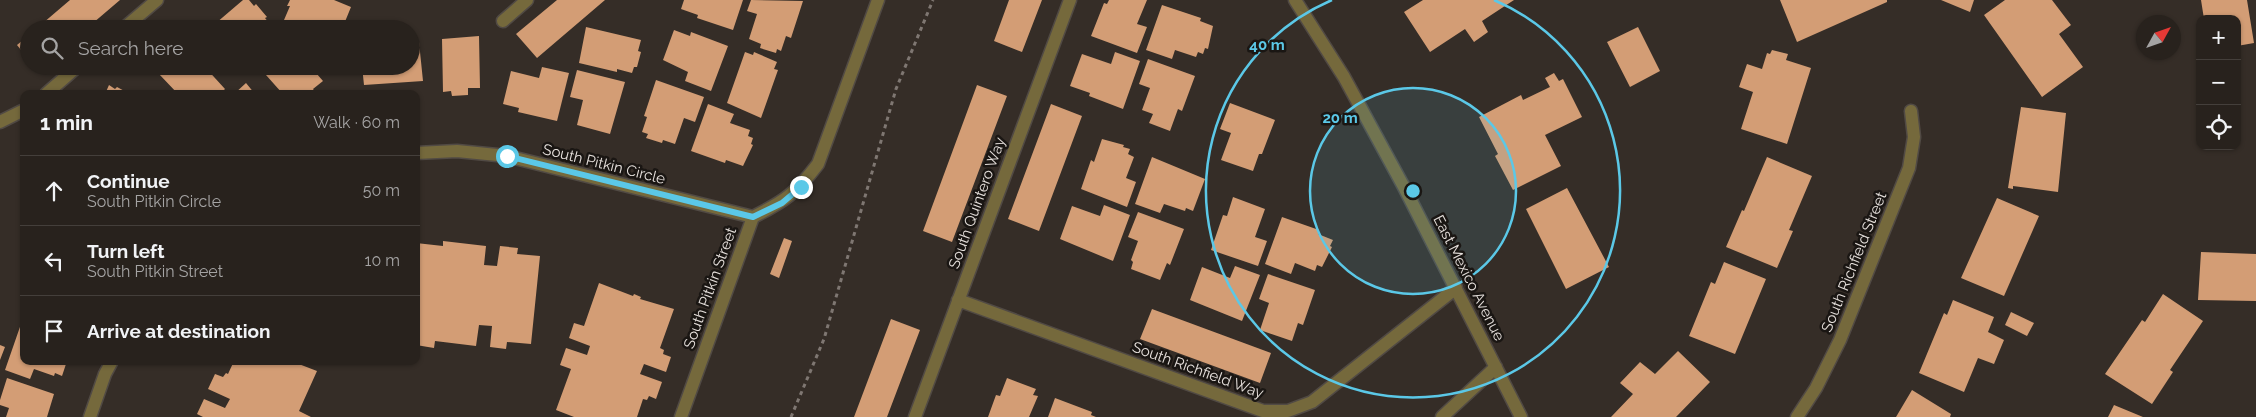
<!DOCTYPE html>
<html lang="en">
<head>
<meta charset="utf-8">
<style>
	:root { --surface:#28221d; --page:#342f2a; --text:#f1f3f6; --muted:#a5a4a4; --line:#443f3b }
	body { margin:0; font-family:Raleway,sans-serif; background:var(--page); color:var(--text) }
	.controls { position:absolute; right:15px; top:15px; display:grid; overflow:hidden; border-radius:10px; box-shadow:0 1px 4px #0004 }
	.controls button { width:45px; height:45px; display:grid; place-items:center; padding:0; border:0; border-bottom:1px solid var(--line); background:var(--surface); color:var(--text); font:25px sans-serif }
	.compass { position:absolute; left:2136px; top:15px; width:45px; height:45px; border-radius:50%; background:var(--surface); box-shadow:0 1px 4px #0004; rotate:50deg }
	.stop { position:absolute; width:15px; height:15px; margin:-11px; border:4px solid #5bc8e7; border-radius:50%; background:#fff }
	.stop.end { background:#5bc8e7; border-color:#fff; box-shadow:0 1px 5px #0008 }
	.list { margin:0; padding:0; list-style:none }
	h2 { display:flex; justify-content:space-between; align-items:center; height:65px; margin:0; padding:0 20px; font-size:21px }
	h2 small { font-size:16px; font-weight:400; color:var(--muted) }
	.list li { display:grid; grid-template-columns:32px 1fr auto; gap:15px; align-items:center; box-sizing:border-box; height:70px; padding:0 20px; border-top:1px solid var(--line) }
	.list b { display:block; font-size:19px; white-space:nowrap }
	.list p { margin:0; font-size:16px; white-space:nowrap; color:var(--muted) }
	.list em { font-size:16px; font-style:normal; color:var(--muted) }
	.icon { flex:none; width:28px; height:28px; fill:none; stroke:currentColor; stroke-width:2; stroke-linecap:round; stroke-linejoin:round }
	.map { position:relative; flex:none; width:2256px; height:417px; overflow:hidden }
	.search { position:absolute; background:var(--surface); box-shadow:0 1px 4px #0004; left:20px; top:20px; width:400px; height:55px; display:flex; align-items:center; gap:12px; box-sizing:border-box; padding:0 18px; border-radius:28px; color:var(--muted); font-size:19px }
	.panel { position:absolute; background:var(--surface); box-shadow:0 1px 4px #0004; left:20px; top:90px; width:400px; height:275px; border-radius:10px }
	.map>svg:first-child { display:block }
	.building { fill:#d39d75 }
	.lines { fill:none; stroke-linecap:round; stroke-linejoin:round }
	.minor-casing { stroke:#514a44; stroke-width:15 }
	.path { stroke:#7f7772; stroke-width:3; stroke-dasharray:4 4; stroke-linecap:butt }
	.minor { stroke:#75693c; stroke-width:12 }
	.route { stroke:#5bc8e7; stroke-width:6 }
	.ring { fill:none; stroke:#5bc8e7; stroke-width:2.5 }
	.labels { text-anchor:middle; stroke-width:5; stroke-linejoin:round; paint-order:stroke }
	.street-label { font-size:15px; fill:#e7e1dd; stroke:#1a1613 }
	.centre { fill:#5bc8e7; stroke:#1a1613; stroke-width:2.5 }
	.ring-label { font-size:15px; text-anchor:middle; font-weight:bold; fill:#5bc8e7; stroke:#1a1613; stroke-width:5; stroke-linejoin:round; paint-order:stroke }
</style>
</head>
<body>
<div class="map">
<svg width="2256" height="417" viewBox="0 0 2256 417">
	<rect width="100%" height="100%" fill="#352d27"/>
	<path class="building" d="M70,0H120L86,29H36Z
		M243,0H249L254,6L256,4L267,17L265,18L269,23L262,29H209Z
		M290,0H334L351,7L342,29H305L284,20L290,6H287Z
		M557,0H605L537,58L516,34Z
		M684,0H743L733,30L697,18L698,15L681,9Z
		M751,0L803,1L791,38L786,36L781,51L777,49L776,53L760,48L761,44L749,39L757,14L747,11Z
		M1009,0H1042L1022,52L994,41Z
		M1109,0H1147L1137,24L1147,27L1137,53L1091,36L1104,3L1107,4Z
		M1423,0H1514L1482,21L1488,32L1474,42L1465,29L1430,52L1404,12Z
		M1780,0H1887V2L1797,42Z
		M1941,0H1974L1970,12Z
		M2005,0H2052L2071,25L2059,34L2083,67L2042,97L1984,15Z
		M2201,0H2247L2254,43L2237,46V19H2204Z
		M1162,5L1201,18L1200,21L1213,26L1208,49L1205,48L1203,54L1198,52L1196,57L1175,50L1172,59L1146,50Z
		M586,27L641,40L638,51L641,52L637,67H634L632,73L617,69V72L579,63Z
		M1638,27L1660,71L1630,87L1607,42Z
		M674,30L690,36L691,32L728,46L711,91L685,81L688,72L663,60Z
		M29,35V60L17,45Z
		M479,36L480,88H468V95L452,96L451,91L443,92L442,39Z
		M419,42L423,81L364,85L362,66H411V43Z
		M1772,50L1788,54L1786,60L1811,68L1787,144L1741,129L1753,92L1739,87L1747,64L1762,69L1767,53L1770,54Z
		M745,52L753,55L754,52L777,62L774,69L778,70L761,118L727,103Z
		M1115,52L1140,61L1123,109L1089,96L1090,93L1070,86L1082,54L1111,64Z
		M1148,59L1195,76L1182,111L1178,109L1170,131L1149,123L1153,114L1142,110L1150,88L1139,84Z
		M167,66H204L225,89L220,94H178L159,74Z
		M258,66H310L323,81L313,89L315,92L313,94H286L284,91L282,93Z
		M542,67L569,73L557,121L518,112L519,108L503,104L511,71L539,78Z
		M577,70L625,82L610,134L577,125L583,100L570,97Z
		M1554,73L1559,81L1563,79L1582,117L1545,135L1561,166L1513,190L1495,156L1498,154L1479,117L1521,95L1523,100L1550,87L1545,78Z
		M656,80L704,97L695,122L684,118L675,144L663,140L662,143L646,138L648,134L642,132L647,117L644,116Z
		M246,83L255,94H234Z
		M109,85L115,89L117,87L130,94H105Z
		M977,85L1007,96L952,242L923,231Z
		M1230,103L1275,120L1262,154H1259L1253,171L1221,160L1231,133L1220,129Z
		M708,104L734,114L730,123L750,130L748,136L753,138L751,144L753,145L743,166L726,160L725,163L691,151Z
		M1051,104L1082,116L1039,231L1008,219Z
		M2021,107L2066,113L2058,192L2013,186V189L2008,188Z
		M1102,139L1124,145L1123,147L1130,149L1128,154L1134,157L1126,178L1136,182L1127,207L1081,189L1091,160L1094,162Z
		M1152,157L1205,179L1193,211L1186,208L1185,211L1164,204L1160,213L1135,204Z
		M1767,157L1812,176L1789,230L1793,231L1777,268L1726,247L1742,210L1744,211Z
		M1567,188L1609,267L1566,289L1526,209Z
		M1233,197L1265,209L1255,237L1267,241L1258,266L1211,250L1223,215L1227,216Z
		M1997,198L2039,216L2004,296L1961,278Z
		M1104,205L1130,215L1113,261L1060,239L1072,206L1100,216Z
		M1138,212L1184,229L1170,265L1167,263L1160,280L1131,269L1133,262L1131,260L1138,241L1128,237Z
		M1282,217L1319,230L1318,234L1333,240L1330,246L1332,247L1322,267L1317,265L1315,271L1295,263L1291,274L1265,264Z
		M784,238L792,241L779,278L770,274Z
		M443,241L486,246L484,265L497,266L500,246L518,248L517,254L540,256L531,344L507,342L506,349L490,347L492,326L479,325L476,346L435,341L434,348L416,345V243L443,246Z
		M2201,252L2256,254V301L2198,300Z
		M1724,262L1766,279L1735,354L1689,336L1711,282L1715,284Z
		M1235,266L1260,275L1242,321L1190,300L1202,267L1230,278Z
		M1268,274L1315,290L1303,325L1298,323L1292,341L1260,330L1269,303L1259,299Z
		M599,283L633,296L634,294L641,297L640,299L674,309L660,348L664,350L663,354L671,357L666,372L644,364L640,374L662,382L656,399L649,396L647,400L643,399L637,417H574L556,410L571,369L560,365L566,348L587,355L590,346L569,338L574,323L584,326Z
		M2163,294L2203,321L2170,370L2173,372L2152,404L2105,374L2142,320L2145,322Z
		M1953,300L1994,317L1988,332L2004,340L1994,364L1978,358L1964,392L1919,373L1944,313L1947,315Z
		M1152,309L1271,353L1260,383L1140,339Z
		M2011,312L2034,323L2027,336L2005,325Z
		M891,319L920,330L887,417H854Z
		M21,324H24V361H67L62,376L55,373L54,376L34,369L30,379L5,370Z
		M0,345L5,347L0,360Z
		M1678,351L1710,382L1676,417H1611L1633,394L1620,383L1640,362L1655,374Z
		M234,361H291L317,371L299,411L311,417H203L197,414L204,399L225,408L230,399L208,389L215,374L223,377L226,373L228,374Z
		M7,378L54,394L47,417H6L9,408L0,405V400Z
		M1007,378L1036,389L1033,395L1038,396L1029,417H988L996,395L1000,396Z
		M1912,390L1951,414L1950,417H1896Z
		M1055,398L1092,412L1091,415L1096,417H1048Z
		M2114,405L2143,417H2108Z"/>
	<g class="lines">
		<defs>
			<path id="minor" d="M1295,0L1344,77L1405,189L1521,417
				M503,21L527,0
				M123,29L157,0
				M46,94L78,66
				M0,122L24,110
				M416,153L457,151L507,156L753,217
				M958,300L1263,411H1288L1312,402L1456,288
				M90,417L105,374L112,361
				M681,417L753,217C785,201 796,193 818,164L878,0
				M915,417L1070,0
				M1442,417L1496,367
				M1797,417L1816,388L1840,340L1909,168L1914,137L1911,111"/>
		</defs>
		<use href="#minor" class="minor-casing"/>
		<path class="path" d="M791,417L824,339L896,89L933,0"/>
		<use href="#minor" class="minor"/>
	</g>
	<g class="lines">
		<path class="route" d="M507,156L753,217L782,203L801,187"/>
	</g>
	<circle cx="1413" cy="191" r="103" fill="#5bc8e7" fill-opacity=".12"/>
	<g class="ring">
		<circle cx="1413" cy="191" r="103"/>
		<path d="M1494 0A207 207 0 1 1 1332 0"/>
	</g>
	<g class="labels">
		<g class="street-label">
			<text transform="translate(604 164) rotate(14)" y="5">South Pitkin Circle</text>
			<text transform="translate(977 203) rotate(-70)" y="5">South Quintero Way</text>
			<text transform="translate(1854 262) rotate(-68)" y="5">South Richfield Street</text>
			<text transform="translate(1469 278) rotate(63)" y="5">East Mexico Avenue</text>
			<text transform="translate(710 288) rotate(-70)" y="5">South Pitkin Street</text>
			<text transform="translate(1198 370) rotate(20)" y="5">South Richfield Way</text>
		</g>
	</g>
	<circle cx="1413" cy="191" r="8" class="centre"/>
	<g class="ring-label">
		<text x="1267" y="50">40 m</text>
		<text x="1340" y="123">20 m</text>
	</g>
</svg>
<div class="controls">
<button>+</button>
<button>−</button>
<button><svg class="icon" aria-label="locate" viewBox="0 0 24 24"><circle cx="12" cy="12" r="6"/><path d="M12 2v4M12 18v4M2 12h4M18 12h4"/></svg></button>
</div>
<svg class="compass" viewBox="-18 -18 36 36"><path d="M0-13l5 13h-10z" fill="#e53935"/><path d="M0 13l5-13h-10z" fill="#a5a4a4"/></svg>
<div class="stop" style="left:507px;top:156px"></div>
<div class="stop end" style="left:801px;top:187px"></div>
<div class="search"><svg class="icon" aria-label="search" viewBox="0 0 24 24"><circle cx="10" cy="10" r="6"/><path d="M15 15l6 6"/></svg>Search here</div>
<section class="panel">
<h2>1 min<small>Walk · 60 m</small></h2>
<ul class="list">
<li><svg class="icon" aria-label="ahead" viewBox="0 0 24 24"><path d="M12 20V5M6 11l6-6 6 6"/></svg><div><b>Continue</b><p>South Pitkin Circle</p></div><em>50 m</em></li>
<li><svg class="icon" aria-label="left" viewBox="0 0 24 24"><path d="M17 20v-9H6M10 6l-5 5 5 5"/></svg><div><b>Turn left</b><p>South Pitkin Street</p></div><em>10 m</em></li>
<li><svg class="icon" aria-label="arrive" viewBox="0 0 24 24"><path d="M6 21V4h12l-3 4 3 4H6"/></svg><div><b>Arrive at destination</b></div></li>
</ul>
</section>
</div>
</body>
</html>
